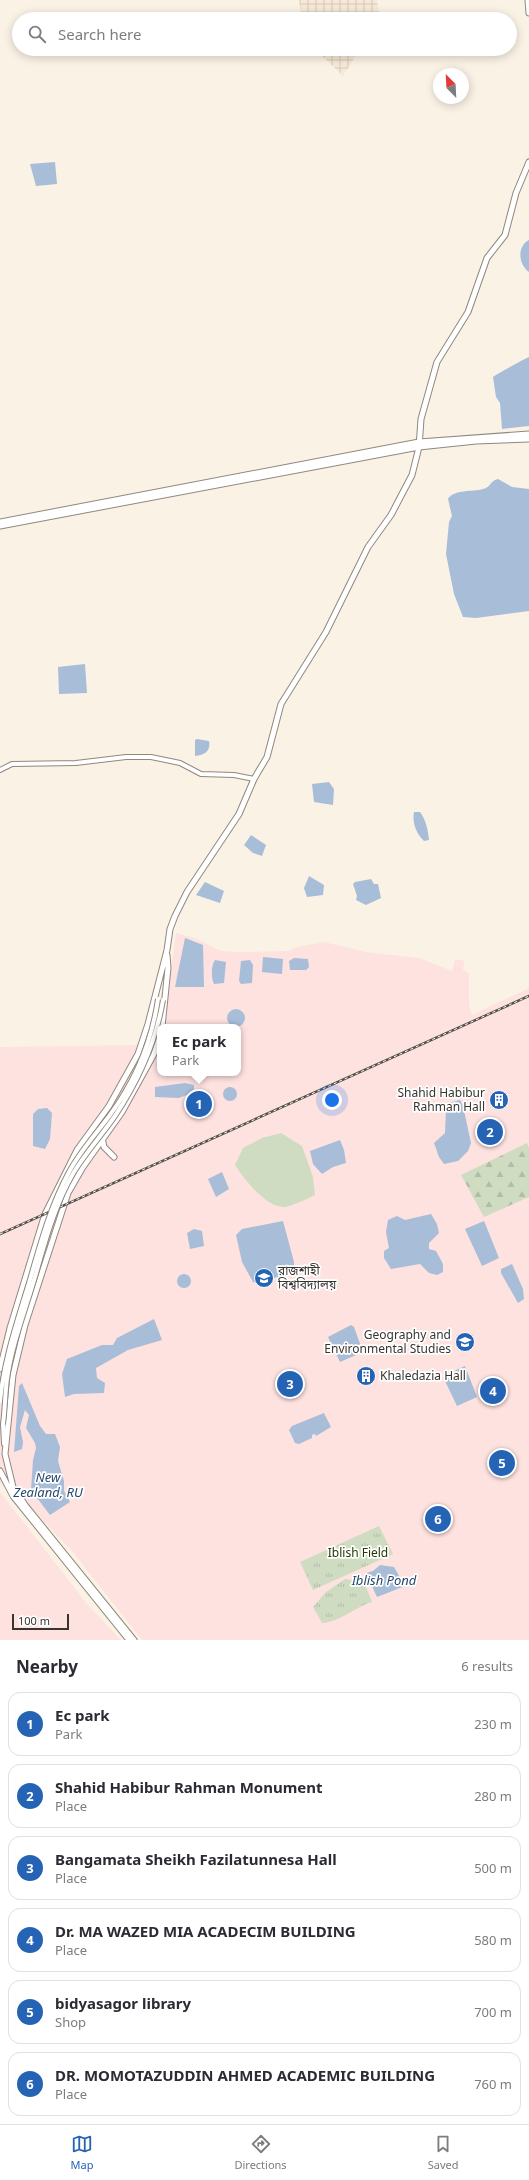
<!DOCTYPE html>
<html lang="en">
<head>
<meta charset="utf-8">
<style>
	:root { --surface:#fff; --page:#f2f2f3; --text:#2b2b33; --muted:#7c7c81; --line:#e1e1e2; --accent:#2563b5 }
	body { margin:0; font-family:"Noto Sans","Noto Sans Bengali",sans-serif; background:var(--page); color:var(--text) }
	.compass { position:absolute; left:433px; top:68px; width:36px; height:36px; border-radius:50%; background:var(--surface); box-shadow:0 2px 10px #0003; rotate:336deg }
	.scale { position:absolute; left:12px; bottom:10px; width:57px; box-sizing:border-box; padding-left:4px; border:2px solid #38342f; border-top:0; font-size:11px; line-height:14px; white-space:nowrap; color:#38342f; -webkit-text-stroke:3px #fff; paint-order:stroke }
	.you { position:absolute; left:332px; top:1100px; width:14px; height:14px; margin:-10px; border:3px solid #fff; border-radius:50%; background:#1a73e8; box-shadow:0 0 0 6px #1a73e833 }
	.badge { display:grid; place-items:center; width:26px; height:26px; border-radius:50%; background:var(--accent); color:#fff; font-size:13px; font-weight:700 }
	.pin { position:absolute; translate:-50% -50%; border:2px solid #fff; box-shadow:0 1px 4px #0006 }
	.popup { position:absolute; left:157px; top:1024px; width:84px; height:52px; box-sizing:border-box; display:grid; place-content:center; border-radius:8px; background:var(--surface); filter:drop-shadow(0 1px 3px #0005); font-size:13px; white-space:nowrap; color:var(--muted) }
	.popup b { font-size:15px; color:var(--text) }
	.popup::after { content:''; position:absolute; left:50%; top:100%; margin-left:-8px; border:8px solid transparent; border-top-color:var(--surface) }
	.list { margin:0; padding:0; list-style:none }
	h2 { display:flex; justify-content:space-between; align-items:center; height:52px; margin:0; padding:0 16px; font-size:17px }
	h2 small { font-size:13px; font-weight:400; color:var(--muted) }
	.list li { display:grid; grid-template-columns:26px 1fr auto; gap:12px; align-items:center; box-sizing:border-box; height:64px; margin:0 8px 8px; padding:0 8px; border:1px solid var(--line); border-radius:12px }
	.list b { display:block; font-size:15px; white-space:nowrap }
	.list p { margin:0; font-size:13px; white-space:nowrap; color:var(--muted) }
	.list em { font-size:13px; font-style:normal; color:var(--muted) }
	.icon { flex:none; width:22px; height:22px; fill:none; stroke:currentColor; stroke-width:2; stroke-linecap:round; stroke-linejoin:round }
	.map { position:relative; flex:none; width:529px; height:1640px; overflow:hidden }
	.search { position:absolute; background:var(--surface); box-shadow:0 2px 10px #0003; left:12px; right:12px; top:12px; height:44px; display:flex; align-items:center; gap:10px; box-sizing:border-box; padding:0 14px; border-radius:22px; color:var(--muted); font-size:15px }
	.sheet { height:484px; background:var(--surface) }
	nav { display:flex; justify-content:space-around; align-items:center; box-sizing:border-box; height:56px; border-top:1px solid var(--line); background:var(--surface); font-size:11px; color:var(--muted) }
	nav a { display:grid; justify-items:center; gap:2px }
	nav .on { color:var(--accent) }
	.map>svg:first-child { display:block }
	.industrial { fill:url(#industrial-grid) }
	.education { fill:#fde2e0 }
	.green { fill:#cfdcc2 }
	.forest { fill:url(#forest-firs) }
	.park { fill:url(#park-tufts) }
	.water { fill:#a7bdd8 }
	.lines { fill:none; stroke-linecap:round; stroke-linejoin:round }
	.minor-casing { stroke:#90887d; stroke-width:6 }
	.major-casing { stroke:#90887d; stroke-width:7 }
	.minor { stroke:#fff; stroke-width:4 }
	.major { stroke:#fff; stroke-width:5 }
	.rail-casing { stroke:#544f49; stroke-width:2.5 }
	.rail { stroke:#fff; stroke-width:1; stroke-dasharray:3; stroke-linecap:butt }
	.minor-bridge-casing { stroke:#90887d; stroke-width:6; stroke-linecap:butt }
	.minor-bridge { stroke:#fff; stroke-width:4 }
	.labels { text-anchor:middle; stroke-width:3.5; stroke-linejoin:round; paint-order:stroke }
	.poi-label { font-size:12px; fill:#38342f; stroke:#fff; text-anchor:end }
	.park-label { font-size:12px; fill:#243706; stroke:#fff }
	.water-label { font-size:13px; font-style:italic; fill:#26486d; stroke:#fff }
</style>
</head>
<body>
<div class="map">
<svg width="529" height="1640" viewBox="0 0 529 1640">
	<defs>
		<pattern id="industrial-grid" width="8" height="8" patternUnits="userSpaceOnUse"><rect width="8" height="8" fill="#f7e9d6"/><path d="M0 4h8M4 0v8" fill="none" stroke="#d4c8b8"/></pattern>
		<pattern id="forest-firs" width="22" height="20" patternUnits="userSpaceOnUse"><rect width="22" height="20" fill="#cfdcc2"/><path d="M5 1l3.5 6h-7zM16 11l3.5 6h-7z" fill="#b2bda7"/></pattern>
		<pattern id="park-tufts" width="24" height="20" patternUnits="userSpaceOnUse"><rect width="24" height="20" fill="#cfdcc2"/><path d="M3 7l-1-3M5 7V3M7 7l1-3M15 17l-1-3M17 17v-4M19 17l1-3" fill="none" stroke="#b2bda7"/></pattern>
	</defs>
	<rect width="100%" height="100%" fill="#fbf2e6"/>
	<path class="industrial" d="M299,0H377L380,18L302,19Z
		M315,49H360L343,76Z"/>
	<path class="education" d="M176,933L195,938L221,951L239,952L290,951L297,947L324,942L366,952L419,958L452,971L455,959L464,961L463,970L469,973V1005L472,1015L529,988V1640H142L72,1551L13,1490L0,1483V1047L135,1045L160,1033V1073H238V1027H164Z
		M0,1492L88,1605L121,1640H0Z"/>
	<path class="green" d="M281,1133L302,1146L313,1177L315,1195C307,1199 298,1203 289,1206C270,1213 243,1178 235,1165L243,1148L262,1138Z"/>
	<path class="forest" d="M527,1143L529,1148V1197L484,1217L461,1175Z"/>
	<path class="park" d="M207,1097L210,1108L192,1114L188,1100H197Z
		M379,1526L393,1554L313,1590L300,1562Z
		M345,1579L364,1582L372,1602C355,1607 340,1622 322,1623L313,1607L326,1592Z"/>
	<path class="water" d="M55,162L57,184L36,186L30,164Z
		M529,240V272C519,265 516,247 529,240Z
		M529,357V426L502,429L500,403L496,397L493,377C495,375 526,358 529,357Z
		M498,479L512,487L529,489V611L476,618L463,617L454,594L446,554L449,522L452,516L448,499C454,489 473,492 483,489C490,488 491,480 498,479Z
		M85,664L87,693L59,694L58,667Z
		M197,739L209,741C211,752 204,755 195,756V740Z
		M329,782L334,789L333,805L314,802L312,784Z
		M414,812H420C426,820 428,830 429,840L424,841C416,833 412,823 414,812Z
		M251,835L266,845L262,856L253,853L244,845Z
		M309,876L324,885L323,895L307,897L304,888Z
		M371,879L374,884H378L381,898L366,905L356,900L357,896L353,884L355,882Z
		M205,882L224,891L220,903L196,895Z
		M185,938L203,945L204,987H175Z
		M263,957L283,959L282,974L262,972Z
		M294,958L308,959L309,967L306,970H290L289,961Z
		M215,960L226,962L224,983L214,984C211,978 211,965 215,960Z
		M250,960L253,965L252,983L241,984L239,981L241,961Z
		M227 1018a9 9 0 1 1 18 0a9 9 0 1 1-18 0Z
		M185,1083L194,1085V1092L179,1098L155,1097V1087Z
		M223 1094a7 7 0 1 1 14 0a7 7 0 1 1-14 0Z
		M460,1100L463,1106L471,1143L468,1151L458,1161L444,1164L439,1157L434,1143L445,1133L446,1109L449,1103Z
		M47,1108L52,1113L50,1139L45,1149L33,1146V1114L38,1109Z
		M340,1140L344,1150L346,1163L333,1167L322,1174L313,1164L310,1151Z
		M222,1172L229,1189L216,1197L208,1179Z
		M431,1214L437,1224L439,1233L429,1243V1249L436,1251L443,1264V1272L437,1275L429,1273L420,1264L391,1269L384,1258V1251L389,1248L386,1232L388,1220L397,1216L405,1220Z
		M283,1221L294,1262V1269C290,1273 260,1284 253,1282L242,1262L236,1235L242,1229Z
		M484,1221L499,1258L482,1266L465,1229Z
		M194,1229L202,1231L204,1246L190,1249L187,1233Z
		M512,1264L523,1289L524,1299L518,1303L501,1273V1269Z
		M177 1281a7 7 0 1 1 14 0a7 7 0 1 1-14 0Z
		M154,1319L162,1340L128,1350L96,1368L97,1378L105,1383L104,1393L74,1394L65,1397L62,1374L67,1359L102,1345H113L117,1338Z
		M351,1325L354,1327L363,1352L340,1362L328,1337Z
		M465,1366L477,1397L457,1406L445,1381L456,1370Z
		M22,1383L40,1426L46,1434H55L60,1447L58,1461L64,1481V1491L70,1502L50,1515L31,1490L33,1460L36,1448L35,1443L26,1428L29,1415L25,1410L20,1427L23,1442L22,1449L14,1452L19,1386Z
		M324,1413L331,1427L316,1436L315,1434L312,1435V1438L299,1444L295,1443L289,1430L292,1426Z
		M380,1565L394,1567L405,1586L377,1597L366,1573L373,1571Z"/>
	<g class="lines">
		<defs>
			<path id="minor" d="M0,770L12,764L76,763L126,757H151L180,763L201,774L234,775L254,779
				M3,1424L4,1444"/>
			<path id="major" d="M528,0L529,13
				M0,522L419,442L529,434
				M0,526L419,447L476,441L529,439
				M162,1027L168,968L167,955
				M102,1138L104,1147L114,1157
				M0,1369L10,1328L45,1214L77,1150L109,1106L138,1054L148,1024L167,950L170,929L175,916L187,892L239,814L254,779L267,757L281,704L326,632L368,547L391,515L412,475L419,447L421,419L437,362L468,312L487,258L505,235L516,193L529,162
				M0,1471L13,1496L129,1640
				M134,1640L25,1505L13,1487L5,1454L13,1375L25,1325L68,1193L83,1167L122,1112L154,1054L160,1036"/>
		</defs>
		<use href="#minor" class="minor-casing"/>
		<use href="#major" class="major-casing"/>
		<use href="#minor" class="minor"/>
		<use href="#major" class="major"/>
		<defs>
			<path id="rail" d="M0,1234L529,996"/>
		</defs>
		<use href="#rail" class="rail-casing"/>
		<use href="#rail" class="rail"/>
		<defs>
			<path id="minor-bridge" d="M0,1401C4,1360 17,1322 29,1283C40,1245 50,1207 69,1172C80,1151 96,1134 110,1115C135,1081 152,1040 158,999
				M3,1424C5,1409 5,1394 7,1379C12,1344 25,1311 35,1277C45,1242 55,1204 74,1172C86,1152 102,1135 115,1116C139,1080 156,1042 163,1000"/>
		</defs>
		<use href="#minor-bridge" class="minor-bridge-casing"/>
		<use href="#minor-bridge" class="minor-bridge"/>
	</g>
	<defs>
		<symbol id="building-disc" viewBox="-11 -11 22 22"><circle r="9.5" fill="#2563b5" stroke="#fff"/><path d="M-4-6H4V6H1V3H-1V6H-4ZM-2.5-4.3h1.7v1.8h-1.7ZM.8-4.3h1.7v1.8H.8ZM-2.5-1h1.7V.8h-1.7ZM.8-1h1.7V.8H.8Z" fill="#fff"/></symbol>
		<symbol id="university-disc" viewBox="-11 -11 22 22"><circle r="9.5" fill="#2563b5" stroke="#fff"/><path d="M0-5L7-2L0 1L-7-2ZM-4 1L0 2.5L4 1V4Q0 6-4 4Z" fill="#fff"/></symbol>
	</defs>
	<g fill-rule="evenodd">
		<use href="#building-disc" x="488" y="1089" width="22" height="22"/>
		<use href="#university-disc" x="253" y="1267" width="22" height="22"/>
		<use href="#university-disc" x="454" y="1331" width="22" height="22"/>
		<use href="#building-disc" x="355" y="1365" width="22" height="22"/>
	</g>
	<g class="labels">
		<g class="poi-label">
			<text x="485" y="1097">Shahid Habibur<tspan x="485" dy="14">Rahman Hall</tspan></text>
			<text x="278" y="1275" text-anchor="start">রাজশাহী<tspan x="278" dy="14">বিশ্ববিদ্যালয়</tspan></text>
			<text x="451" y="1339">Geography and<tspan x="451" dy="14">Environmental Studies</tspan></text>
			<text x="380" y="1380" text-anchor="start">Khaledazia Hall</text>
		</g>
		<g class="park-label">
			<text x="358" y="1557">Iblish Field</text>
		</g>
		<g class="water-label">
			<text x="48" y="1482">New<tspan x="48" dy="15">Zealand, RU</tspan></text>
			<text x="384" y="1585">Iblish Pond</text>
		</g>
	</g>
</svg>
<svg class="compass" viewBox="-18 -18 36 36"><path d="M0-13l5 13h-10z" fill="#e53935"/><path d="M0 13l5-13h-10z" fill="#7c7c81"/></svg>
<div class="scale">100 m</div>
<div class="you"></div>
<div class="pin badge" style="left:199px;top:1104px">1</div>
<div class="popup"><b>Ec park</b>Park</div>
<div class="pin badge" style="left:490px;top:1132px">2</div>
<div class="pin badge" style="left:290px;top:1384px">3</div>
<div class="pin badge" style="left:493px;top:1391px">4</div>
<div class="pin badge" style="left:502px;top:1463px">5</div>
<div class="pin badge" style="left:438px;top:1519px">6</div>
<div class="search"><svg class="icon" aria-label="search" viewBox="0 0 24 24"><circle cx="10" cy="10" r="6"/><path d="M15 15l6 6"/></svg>Search here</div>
</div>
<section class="sheet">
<h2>Nearby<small>6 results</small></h2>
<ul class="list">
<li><span class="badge">1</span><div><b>Ec park</b><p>Park</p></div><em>230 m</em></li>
<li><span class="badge">2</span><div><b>Shahid Habibur Rahman Monument</b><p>Place</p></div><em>280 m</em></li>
<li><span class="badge">3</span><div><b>Bangamata Sheikh Fazilatunnesa Hall</b><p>Place</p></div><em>500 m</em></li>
<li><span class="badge">4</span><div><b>Dr. MA WAZED MIA ACADECIM BUILDING</b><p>Place</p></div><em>580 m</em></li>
<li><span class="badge">5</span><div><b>bidyasagor library</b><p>Shop</p></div><em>700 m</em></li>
<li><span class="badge">6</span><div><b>DR. MOMOTAZUDDIN AHMED ACADEMIC BUILDING</b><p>Place</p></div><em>760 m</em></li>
</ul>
</section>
<nav>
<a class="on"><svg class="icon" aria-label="map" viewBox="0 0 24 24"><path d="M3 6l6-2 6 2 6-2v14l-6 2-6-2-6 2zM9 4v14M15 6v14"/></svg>Map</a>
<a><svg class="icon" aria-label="directions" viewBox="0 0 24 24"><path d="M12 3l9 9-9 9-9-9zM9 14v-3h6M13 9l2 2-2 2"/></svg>Directions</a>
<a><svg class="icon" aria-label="saved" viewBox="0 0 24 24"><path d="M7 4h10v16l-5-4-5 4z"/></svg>Saved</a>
</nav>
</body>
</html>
